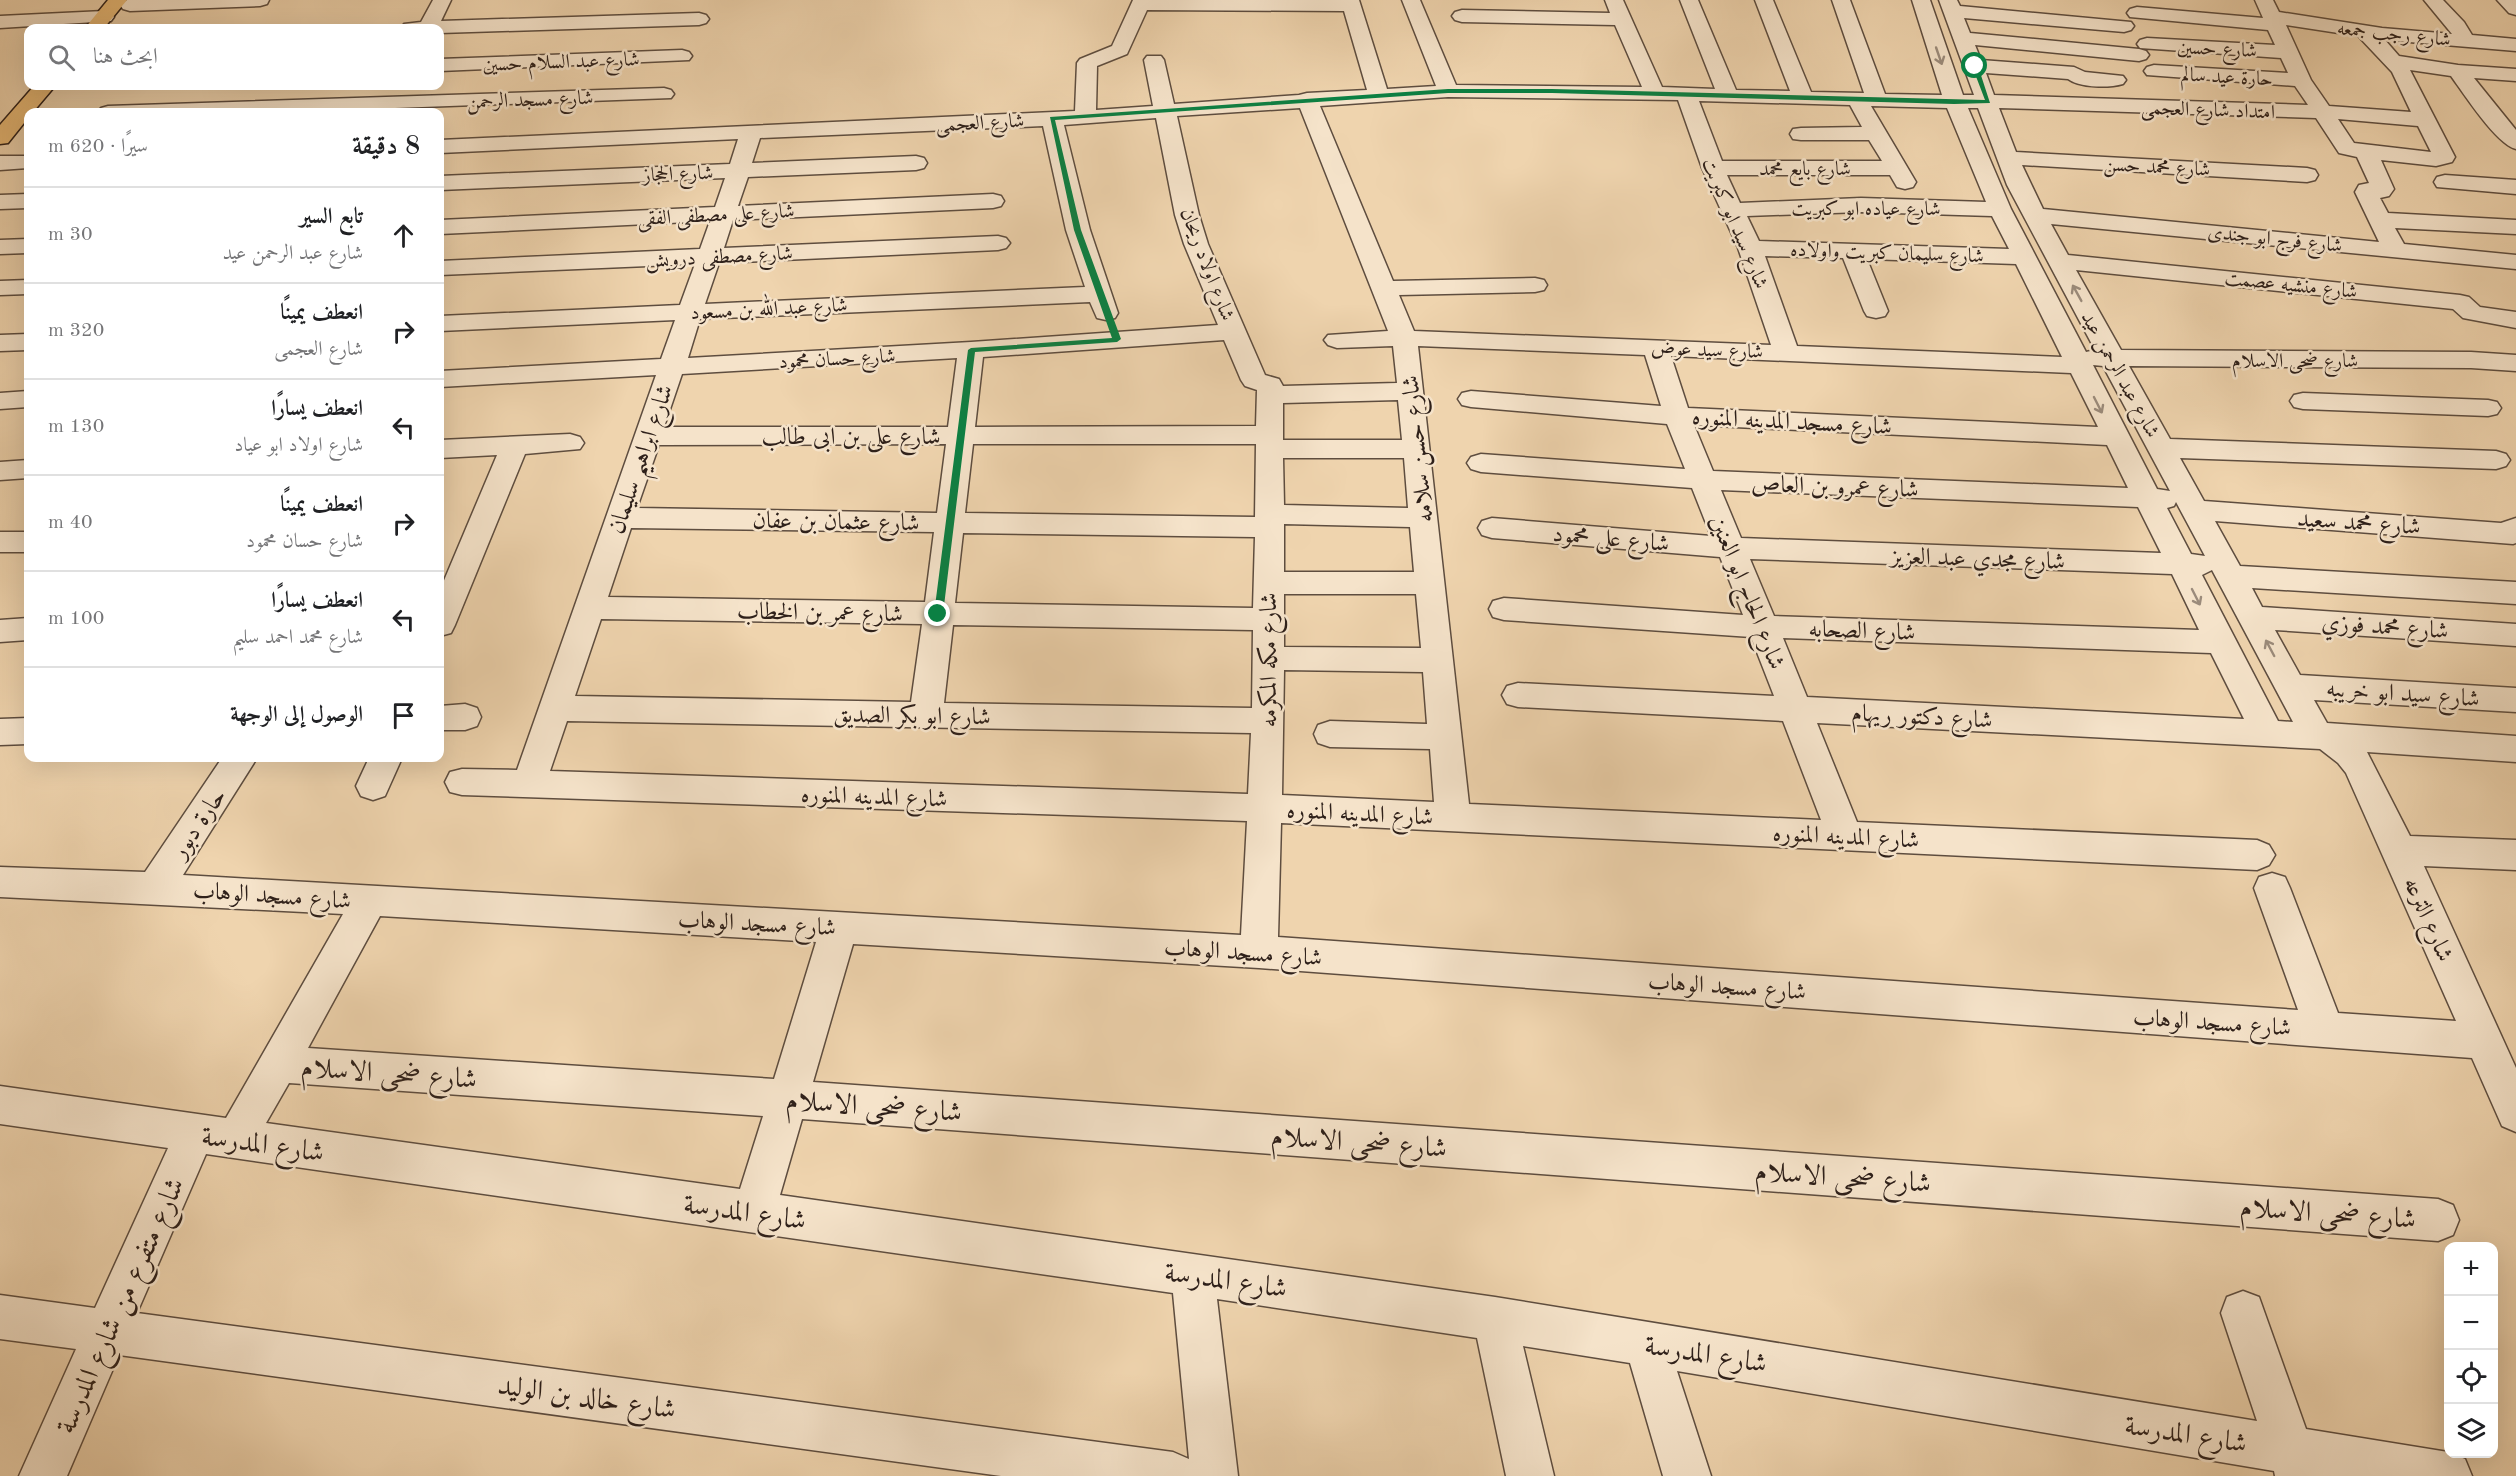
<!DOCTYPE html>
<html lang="ar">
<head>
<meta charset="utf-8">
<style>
	:root { --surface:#fff; --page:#f6f6f6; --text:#202124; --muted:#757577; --line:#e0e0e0 }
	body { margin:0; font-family:"Old Standard TT",Amiri,serif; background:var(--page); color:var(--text); direction:rtl }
	.controls { position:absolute; right:18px; bottom:18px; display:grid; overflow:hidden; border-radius:12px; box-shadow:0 6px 24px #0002 }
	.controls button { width:54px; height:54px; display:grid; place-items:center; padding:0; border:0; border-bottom:2px solid var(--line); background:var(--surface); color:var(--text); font:30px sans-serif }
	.stop { position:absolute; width:18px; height:18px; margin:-14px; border:4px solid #0b8043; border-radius:50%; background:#fff }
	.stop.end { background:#0b8043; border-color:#fff; box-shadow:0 2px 6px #0008 }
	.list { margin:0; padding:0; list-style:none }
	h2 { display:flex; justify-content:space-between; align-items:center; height:78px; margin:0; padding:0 24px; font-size:26px }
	h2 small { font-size:20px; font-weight:400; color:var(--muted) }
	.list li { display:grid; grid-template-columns:39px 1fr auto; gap:18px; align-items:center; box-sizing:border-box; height:96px; padding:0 24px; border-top:2px solid var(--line) }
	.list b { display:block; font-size:22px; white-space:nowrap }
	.list p { margin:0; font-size:20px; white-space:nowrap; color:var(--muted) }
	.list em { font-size:20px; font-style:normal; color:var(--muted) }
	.icon { flex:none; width:33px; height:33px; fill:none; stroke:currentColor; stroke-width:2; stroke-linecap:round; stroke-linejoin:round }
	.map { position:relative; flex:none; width:2516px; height:1476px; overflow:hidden; direction:ltr }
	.search { position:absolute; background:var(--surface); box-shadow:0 6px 24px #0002; left:24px; top:24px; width:420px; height:66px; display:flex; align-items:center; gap:15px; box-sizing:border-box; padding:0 21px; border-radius:12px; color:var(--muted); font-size:22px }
	.panel { position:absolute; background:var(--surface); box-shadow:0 6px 24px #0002; left:24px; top:108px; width:420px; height:654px; border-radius:12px; direction:rtl }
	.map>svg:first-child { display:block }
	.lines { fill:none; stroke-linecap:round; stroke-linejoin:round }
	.minor-casing { stroke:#5e4d3f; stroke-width:3 }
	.major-casing { stroke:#2e201a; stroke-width:3 }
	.minor { fill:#f5e3ca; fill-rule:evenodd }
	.major { fill:#e8ba77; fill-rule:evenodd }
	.oneway { stroke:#9b8b7b }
	.route { fill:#0b8043 }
	.labels { text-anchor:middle; stroke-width:5; stroke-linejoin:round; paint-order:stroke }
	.far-street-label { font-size:20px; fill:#2e201a; stroke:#f5e3ca }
	.street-label { font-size:24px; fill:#2e201a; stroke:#f5e3ca }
	.near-street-label { font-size:28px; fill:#2e201a; stroke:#f5e3ca }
</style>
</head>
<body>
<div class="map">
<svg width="2516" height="1476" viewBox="0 0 2516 1476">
	<rect width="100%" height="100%" fill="#efd4ae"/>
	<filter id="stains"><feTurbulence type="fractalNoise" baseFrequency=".00333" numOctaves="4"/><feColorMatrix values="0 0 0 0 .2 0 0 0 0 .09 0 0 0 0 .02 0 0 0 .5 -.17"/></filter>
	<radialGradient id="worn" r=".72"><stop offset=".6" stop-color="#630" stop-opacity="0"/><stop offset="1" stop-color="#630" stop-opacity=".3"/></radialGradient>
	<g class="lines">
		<defs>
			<path id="minor" d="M127,0H269L267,4L260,6L130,11L123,9L120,5Z
				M433,0H451L441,21L699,13L706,15L709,19L706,23L699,25L440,33V28H402L404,24L421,22Z
				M1133,0H1359L1387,89L1436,86L1402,0H1420L1456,85L1642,87L1615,25L1462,22L1455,20L1452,16L1455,12L1462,10L1610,13L1605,0H1623L1662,87L1715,89L1680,0H1698L1736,90L1790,91L1755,0H1773L1811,92L1864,93L1832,0H1850L1885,94L1942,95L1912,0H1930L1963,95H1974L1939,0H1957L1960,6L2131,22L2134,26L2131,30L2124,32L1964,18L1970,33L2139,49L2146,51L2149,55L2146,59L2139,61L1975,45L1981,60L2074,67L2085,72L2123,76L2126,80L2123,84C2109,88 2080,88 2068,79L1986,73L1994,95L2308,105L2295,86L2147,75L2144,71L2147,67L2154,65L2288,73L2281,58L2140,48L2137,44L2140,40L2147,38L2275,45L2268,30L2130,17L2127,13L2130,9L2137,7L2263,18L2255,0H2273L2279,12L2382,28L2452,34L2424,0H2443L2464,22L2472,35L2516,39V51L2385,40L2399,56L2458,65L2516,69V81L2474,78L2516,130V149C2497,145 2464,94 2451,76L2410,70L2455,157L2452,162L2436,166L2381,160L2394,189L2389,196L2380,198L2388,213L2516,220V234L2395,228L2404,244L2516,255V269L2051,224L2068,255L2460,295L2469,297L2480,307L2516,312V328L2463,318L2453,309L2076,270L2121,350L2471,352L2516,355V371L2471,368L2129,366L2170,439L2496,451L2506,454L2510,460L2506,466L2496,469L2180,458L2204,501L2501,523L2516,518V543L2513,544L2215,521L2240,566L2516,582V604L2252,588L2262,607L2516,624V646L2275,630L2300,675L2516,688V712L2314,700L2327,723L2516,736V762L2367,752L2410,836L2516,840V870L2424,866L2516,1068V1132L2502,1126L2472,1058L1259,968L853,944L813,1082L2438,1199L2453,1205L2459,1220L2453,1235L2438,1241L802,1119L780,1195L1495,1297L2257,1421L2221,1313L2227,1297L2243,1291L2259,1297L2306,1429L2448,1452L2465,1459L2472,1476H2275L2274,1471L1677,1371L1711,1476H1663L1630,1363L1523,1346L1554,1476H1506L1477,1338L1217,1299L1238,1476H1001L119,1355L67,1476H19L76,1349L0,1339V1295L95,1308L168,1148L0,1124V1086L226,1118L343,914L0,897V867L145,872L222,758H257L183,875L1241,935L1247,821L462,795L450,792L445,782L450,772L462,769L517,770L656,375L440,387V371L661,359L675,320L440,331V316L680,305L695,264L440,275V261L700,249L710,221L440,234V220L715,207L725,178L440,190V176L730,164L738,139L440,153V140L1075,111L1077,63L1080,59L1112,46ZM1147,10L1344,11L1367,90L1307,93L1299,95L1174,104L1164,60L1161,56H1147L1144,60L1153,106L1096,110L1097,66L1127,54ZM2286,25L2358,36L2392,72L2411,112L2329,106L2311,80ZM1448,97L1678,100L1702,168L1738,248L1771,345L1414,331L1399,295L1535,292L1544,290L1547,285L1544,280L1535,278L1393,281L1320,106ZM1699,101L1850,105L1862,127L1801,128L1793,129L1790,134L1793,139L1801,140H1869L1882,161H1722ZM1871,106L1947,108L1986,202L1861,198L1740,203L1727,175H1890L1897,187L1905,189L1913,187L1916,182ZM1300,108L1388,331L1328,335L1324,340L1328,345L1337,348L1393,346L1397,383L1283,386L1279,379L1265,375L1208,244L1199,215L1177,116ZM1968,108H1978L2007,185L2095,350L2086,352L2011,209ZM1999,108L2316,118L2339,153L2357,157L2369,183L2359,185L2355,192L2379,242L2043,209L2022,165L2307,182L2315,180L2318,175L2315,170L2307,168L2016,152ZM1156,118L1175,215L1184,244L1218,325L971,342L688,358L700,319L1090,302L1097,318L1106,320L1115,318L1118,313L1090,230L1064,125ZM2338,119L2418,126L2431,152L2354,143ZM1043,126L1066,230L1085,287L705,304L719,263L998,250L1006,248L1010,243L1006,238L998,236L724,248L733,220L993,208L1001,206L1004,201L1001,196L993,194L738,206L748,177L916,170L924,168L927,163L924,158L916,156L752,163L760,138ZM1861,212L1992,216L2009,249L1759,241L1747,216ZM1765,256L1843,258L1864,311L1867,316L1876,318L1885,316L1888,311L1867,259L2016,264L2062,357L1797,346ZM1224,340L1241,380L1245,386L1257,390L1256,426L975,427L983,357ZM1418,346L1645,355L1661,406L1471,391L1462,393L1458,399L1462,405L1471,407L1667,424L1685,469L1481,454L1471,457L1467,463L1471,469L1481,472L1692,488L1711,536L1492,518L1482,521L1478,528L1482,535L1492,538L1720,557L1743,615L1504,598L1493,601L1489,609L1493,617L1504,620L1751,637L1774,696L1518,683L1507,686L1502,695L1507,704L1518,707L1783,721L1821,820L1469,804ZM1671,356L2071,373L2098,427L1688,408ZM957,358L948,427H664L682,374ZM2093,365L2103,366L2170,491L2157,489ZM1398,400L1402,440H1283V403ZM1694,425L2107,445L2128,488L1713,471ZM946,444L937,513L637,508L659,445ZM973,444H1256L1255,517L965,513ZM1283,458H1404L1408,508L1284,505ZM1721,490L2138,507L2161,553L1741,538ZM2176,502L2205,556L2191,554L2167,508L2174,506ZM1284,524L1410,527L1414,572H1284ZM631,528L934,532L925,602L608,597ZM963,533L1255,537L1253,608L955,603ZM1750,559L2172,574L2199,630L1774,616ZM2212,570L2293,722L2278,721L2202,575ZM1284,594H1416L1421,648L1284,647ZM601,619L922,624L911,702L575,696ZM953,625L1253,630L1252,708L944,703ZM1783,638L2211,653L2244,719L1807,697ZM1284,670L1423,672L1427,724L1330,721L1318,725L1314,734L1318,743L1330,747L1430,749L1434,802L1282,795ZM567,721L1251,733L1248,794L550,771ZM1817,723L2320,749L2338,763L2346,773L2456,1021L2338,1013L2290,888L2285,877L2272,873L2259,877L2254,888L2298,1010L1278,937L1281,823L2257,870L2269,865L2275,855L2269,845L2257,840L1857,822ZM380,916L816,942L774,1079L308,1048ZM289,1083L763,1116L740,1189L266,1123ZM206,1154L1173,1293L1189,1459L1173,1452L137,1313Z
				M2497,0H2516V15L2509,13Z
				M104,11L111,13L114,17L111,21L0,28V16Z
				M682,50L689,52L692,56L689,60L440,71V59Z
				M664,88L671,90L674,94L671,98L287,112H97L101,108L108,106Z
				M0,156H28V168L0,170Z
				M2445,175L2516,180V194L2437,187L2434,182L2437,177Z
				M28,194V208L0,209V195Z
				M28,239V253L0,254V240Z
				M28,280V294L0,295V281Z
				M28,334V350L0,351V335Z
				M28,391V407L0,409V393Z
				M2303,393L2488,400L2497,402L2501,408L2497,414L2488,416L2303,409L2294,407L2290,401L2294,395Z
				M570,434L580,437L584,443L580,449L525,454L455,625L451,633L440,636V590L497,455L440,458V440Z
				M28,460V478L0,480V462Z
				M0,532H28V552H0Z
				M28,618V640L0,642V620Z
				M465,704L477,708L481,717L477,726L465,730H440V706Z
				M28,718V744L0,745V719Z
				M369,758H402L385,796L373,800L361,796L356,786Z"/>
			<path id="major" d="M108,0H127L104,28H85Z
				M34,86H55L33,112H28V118L8,143L0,144V125Z"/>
		</defs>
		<use href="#minor" class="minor-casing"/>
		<use href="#major" class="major-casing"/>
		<use href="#minor" class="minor"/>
		<use href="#major" class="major"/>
	</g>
	<defs><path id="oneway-shaft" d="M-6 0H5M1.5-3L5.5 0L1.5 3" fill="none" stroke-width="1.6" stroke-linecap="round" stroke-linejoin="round" transform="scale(1.5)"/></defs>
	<g class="oneway">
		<use href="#oneway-shaft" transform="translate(1939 56) rotate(71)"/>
		<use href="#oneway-shaft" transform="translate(2077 293) rotate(-119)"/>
		<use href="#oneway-shaft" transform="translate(2098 405) rotate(63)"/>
		<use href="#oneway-shaft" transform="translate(2196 597) rotate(63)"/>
		<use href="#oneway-shaft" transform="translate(2270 648) rotate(-118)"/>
	</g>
	<path class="route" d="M1975,64L1978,66L1990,103L1954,104L1552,93H1448L1055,120L1081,230L1121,339L1117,342L975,352L943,614L938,617L934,614L968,350L971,348L1112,338L1074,230L1050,117L1448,89H1552L1985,100L1972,66Z"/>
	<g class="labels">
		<g class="far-street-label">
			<text transform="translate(2394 33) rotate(6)" y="7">شارع رجب جمعه</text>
			<text transform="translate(2217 48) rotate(3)" y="7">شارع حسين</text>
			<text transform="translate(561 61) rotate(-2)" y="7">شارع عبد السلام حسين</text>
			<text transform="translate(2227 76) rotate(3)" y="7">حارة عيد سالم</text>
			<text transform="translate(530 99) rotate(-2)" y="7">شارع مسجد الرحمن</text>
			<text transform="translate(2208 109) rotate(2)" y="7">امتداد شارع العجمى</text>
			<text transform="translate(980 122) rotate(-3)" y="7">شارع العجمى</text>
			<text transform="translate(2157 166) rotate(3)" y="7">شارع محمد حسن</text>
			<text x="1805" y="175">شارع بايع محمد</text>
			<text transform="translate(678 173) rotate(-2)" y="7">شارع الحجاز</text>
			<text x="1866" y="215">شارع عياده ابو كبريت</text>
			<text transform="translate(716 214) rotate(-3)" y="7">شارع على مصطفى الفقى</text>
			<text transform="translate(1736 223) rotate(67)" y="7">شارع سيد ابو كبريت</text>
			<text transform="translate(2275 238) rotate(6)" y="7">شارع فرج ابو جندى</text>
			<text transform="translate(1887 252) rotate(2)" y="7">شارع سليمان كبريت واولاده</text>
			<text transform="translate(719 256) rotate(-3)" y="7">شارع مصطفى درويش</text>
			<text transform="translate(1208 264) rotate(69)" y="7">شارع اولاد ريحان</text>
			<text transform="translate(2291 284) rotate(6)" y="7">شارع منشيه عصمت</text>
			<text transform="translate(769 308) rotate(-3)" y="7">شارع عبد الله بن مسعود</text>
			<text transform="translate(1707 349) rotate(2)" y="7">شارع سيد عوض</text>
			<text transform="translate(837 358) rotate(-3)" y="7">شارع حسان محمود</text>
			<text x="2295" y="367">شارع ضحى الاسلام</text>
			<text transform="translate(2121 374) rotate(61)" y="7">شارع عبد الرحمن عيد</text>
		</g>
		<g class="street-label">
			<text transform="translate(1792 421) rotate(3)" y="8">شارع مسجد المدينه المنوره</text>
			<text x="851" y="444">شارع على بن ابى طالب</text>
			<text transform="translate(1417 449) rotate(-96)" y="8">شارع حسن سلامه</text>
			<text transform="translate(640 459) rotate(-71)" y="8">شارع ابراهيم سليمان</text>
			<text transform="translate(1835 486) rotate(2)" y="8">شارع عمرو بن العاص</text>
			<text transform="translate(836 521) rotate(1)" y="8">شارع عثمان بن عفان</text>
			<text transform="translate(2359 522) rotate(4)" y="8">شارع محمد سعيد</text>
			<text transform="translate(1611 538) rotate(5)" y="8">شارع على محمود</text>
			<text transform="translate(1978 558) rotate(2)" y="8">شارع مجدي عبد العزيز</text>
			<text transform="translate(1748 592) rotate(68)" y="8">شارع الحاج ابو العنين</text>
			<text transform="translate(820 612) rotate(1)" y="8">شارع عمر بن الخطاب</text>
			<text transform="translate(2385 626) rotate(4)" y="8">شارع محمد فوزي</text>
			<text transform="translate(1862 630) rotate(2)" y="8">شارع الصحابه</text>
			<text transform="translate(1268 660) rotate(-90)" y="8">شارع مكه المكرمه</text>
			<text transform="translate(2403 693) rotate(4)" y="8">شارع سيد ابو خريبه</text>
			<text transform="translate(912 715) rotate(1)" y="8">شارع ابو بكر الصديق</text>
			<text transform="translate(1922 716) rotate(3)" y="8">شارع دكتور ريهام</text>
			<text transform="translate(874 796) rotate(2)" y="8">شارع المدينه المنوره</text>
			<text transform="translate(1360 813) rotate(3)" y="8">شارع المدينه المنوره</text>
			<text transform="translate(198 823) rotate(-56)" y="8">حارة دبور</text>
			<text transform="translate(1846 836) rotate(3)" y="8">شارع المدينه المنوره</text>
			<text transform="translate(272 895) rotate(4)" y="8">شارع مسجد الوهاب</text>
			<text transform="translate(2429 919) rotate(66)" y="8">شارع الترعه</text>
			<text transform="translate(757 923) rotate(3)" y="8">شارع مسجد الوهاب</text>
			<text transform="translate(1243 952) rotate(4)" y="8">شارع مسجد الوهاب</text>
			<text transform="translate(1727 986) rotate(4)" y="8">شارع مسجد الوهاب</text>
			<text transform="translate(2212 1022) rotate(4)" y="8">شارع مسجد الوهاب</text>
		</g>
		<g class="near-street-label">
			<text transform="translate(389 1072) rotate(4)" y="10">شارع ضحى الاسلام</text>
			<text transform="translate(874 1105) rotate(4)" y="10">شارع ضحى الاسلام</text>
			<text transform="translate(1359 1141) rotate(4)" y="10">شارع ضحى الاسلام</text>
			<text transform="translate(263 1143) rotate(8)" y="10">شارع المدرسة</text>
			<text transform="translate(1843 1176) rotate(4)" y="10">شارع ضحى الاسلام</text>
			<text transform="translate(745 1211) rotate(8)" y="10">شارع المدرسة</text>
			<text transform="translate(2328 1212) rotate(4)" y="10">شارع ضحى الاسلام</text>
			<text transform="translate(1226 1279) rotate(8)" y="10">شارع المدرسة</text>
			<text transform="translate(119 1305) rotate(-66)" y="10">شارع متفرع من شارع المدرسة</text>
			<text transform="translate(1706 1353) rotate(9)" y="10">شارع المدرسة</text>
			<text transform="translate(587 1396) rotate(8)" y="10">شارع خالد بن الوليد</text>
			<text transform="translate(2186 1433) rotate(9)" y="10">شارع المدرسة</text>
		</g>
	</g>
	<rect width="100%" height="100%" filter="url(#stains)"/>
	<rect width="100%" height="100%" fill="url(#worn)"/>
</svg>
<div class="controls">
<button>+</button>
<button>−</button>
<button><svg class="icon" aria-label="locate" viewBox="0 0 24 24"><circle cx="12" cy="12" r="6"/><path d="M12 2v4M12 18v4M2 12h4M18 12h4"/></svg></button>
<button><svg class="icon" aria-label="layers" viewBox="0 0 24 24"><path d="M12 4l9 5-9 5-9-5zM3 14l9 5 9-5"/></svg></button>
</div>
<div class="stop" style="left:1975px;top:66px"></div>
<div class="stop end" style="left:938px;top:614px"></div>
<div class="search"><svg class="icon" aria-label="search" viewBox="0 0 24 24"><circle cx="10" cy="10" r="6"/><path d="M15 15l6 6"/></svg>ابحث هنا</div>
<section class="panel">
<h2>8 دقيقة<small>سيرًا · 620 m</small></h2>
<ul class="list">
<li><svg class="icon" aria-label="ahead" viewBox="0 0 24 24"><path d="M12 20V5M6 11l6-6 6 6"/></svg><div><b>تابع السير</b><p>شارع عبد الرحمن عيد</p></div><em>30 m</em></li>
<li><svg class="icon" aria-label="right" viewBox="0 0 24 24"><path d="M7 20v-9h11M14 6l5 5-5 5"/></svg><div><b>انعطف يمينًا</b><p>شارع العجمى</p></div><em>320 m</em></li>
<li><svg class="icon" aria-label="left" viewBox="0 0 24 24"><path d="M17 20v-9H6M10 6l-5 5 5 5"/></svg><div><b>انعطف يسارًا</b><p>شارع اولاد ابو عياد</p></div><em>130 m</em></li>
<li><svg class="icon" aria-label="right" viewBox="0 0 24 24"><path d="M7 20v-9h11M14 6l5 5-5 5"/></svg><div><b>انعطف يمينًا</b><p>شارع حسان محمود</p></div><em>40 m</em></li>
<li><svg class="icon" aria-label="left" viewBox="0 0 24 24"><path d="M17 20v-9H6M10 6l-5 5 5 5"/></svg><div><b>انعطف يسارًا</b><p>شارع محمد احمد سليم</p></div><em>100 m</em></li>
<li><svg class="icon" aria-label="arrive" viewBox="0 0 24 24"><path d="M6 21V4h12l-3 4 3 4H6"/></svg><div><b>الوصول إلى الوجهة</b></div></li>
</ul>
</section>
</div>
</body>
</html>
